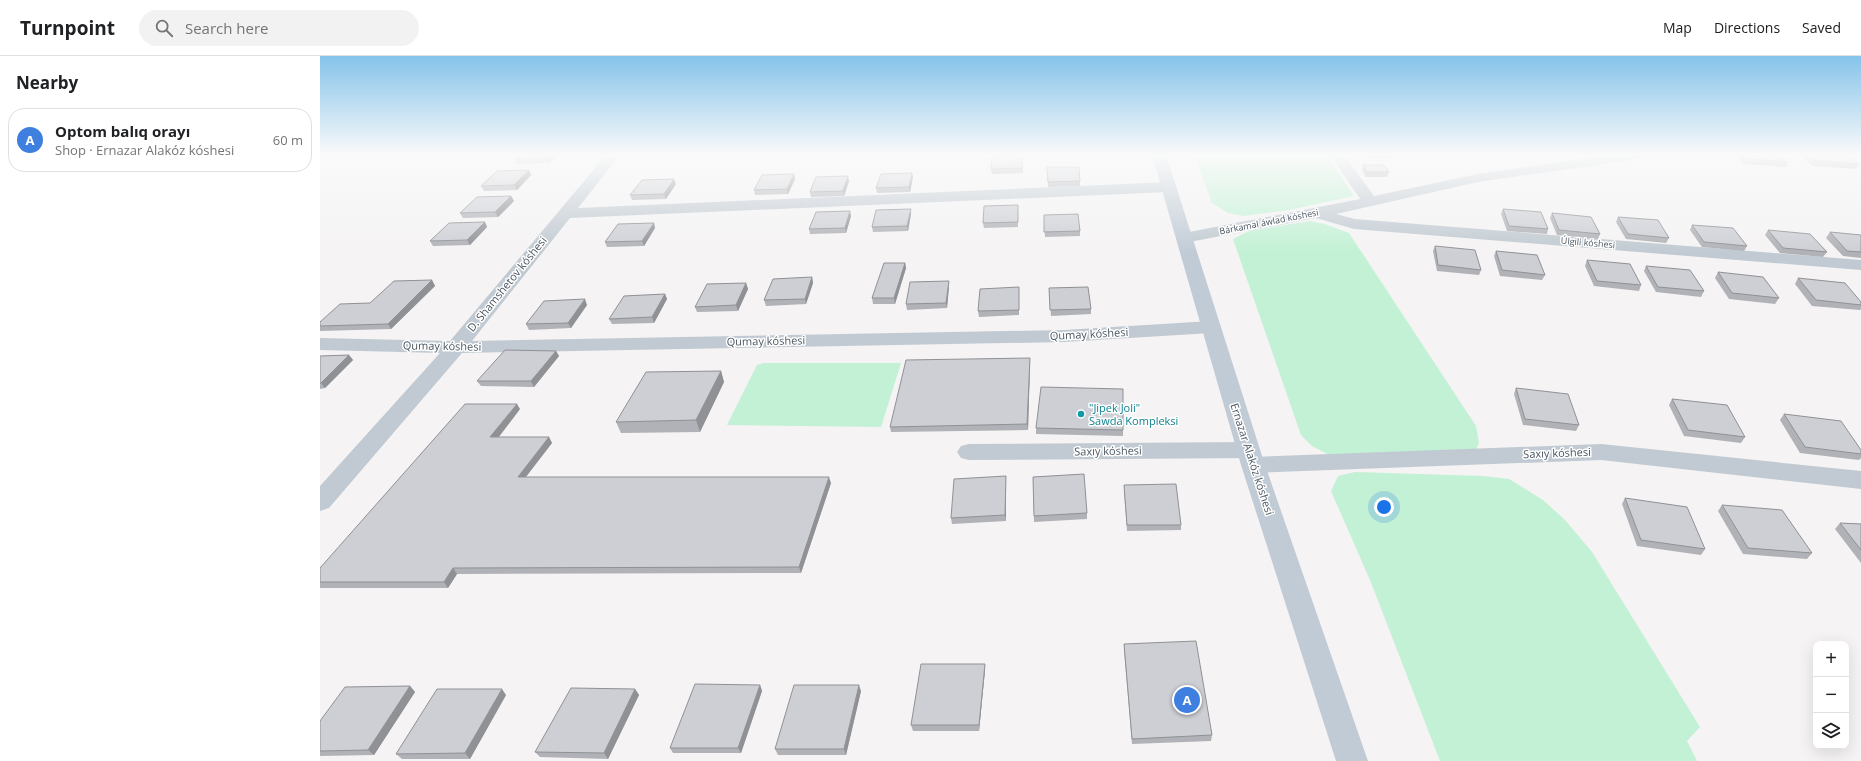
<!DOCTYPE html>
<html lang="en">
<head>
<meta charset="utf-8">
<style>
	:root { --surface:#fff; --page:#f2f2f2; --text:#202124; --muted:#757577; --line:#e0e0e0; --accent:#1a73e8 }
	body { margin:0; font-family:"Open Sans",sans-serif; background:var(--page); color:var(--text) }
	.controls { position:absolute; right:12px; bottom:12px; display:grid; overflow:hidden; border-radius:8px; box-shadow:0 4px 16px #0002 }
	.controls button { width:36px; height:36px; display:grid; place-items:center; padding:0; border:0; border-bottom:1px solid var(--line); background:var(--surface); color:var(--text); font:20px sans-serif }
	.you { position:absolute; left:1064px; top:451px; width:14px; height:14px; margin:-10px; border:3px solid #fff; border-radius:50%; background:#1a73e8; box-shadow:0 0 0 6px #1a73e833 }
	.badge { display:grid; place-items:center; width:26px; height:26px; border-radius:50%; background:var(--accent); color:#fff; font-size:13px; font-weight:700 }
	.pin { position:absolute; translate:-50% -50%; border:2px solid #fff; box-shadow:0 1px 4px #0006 }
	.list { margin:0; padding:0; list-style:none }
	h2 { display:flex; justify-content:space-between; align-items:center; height:52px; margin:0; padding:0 16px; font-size:17px }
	h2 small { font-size:13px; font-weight:400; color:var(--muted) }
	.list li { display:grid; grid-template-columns:26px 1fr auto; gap:12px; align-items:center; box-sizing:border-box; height:64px; margin:0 8px 8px; padding:0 8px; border:1px solid var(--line); border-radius:16px }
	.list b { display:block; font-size:15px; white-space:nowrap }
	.list p { margin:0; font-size:13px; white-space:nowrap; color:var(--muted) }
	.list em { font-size:13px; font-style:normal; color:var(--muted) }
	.icon { flex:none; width:22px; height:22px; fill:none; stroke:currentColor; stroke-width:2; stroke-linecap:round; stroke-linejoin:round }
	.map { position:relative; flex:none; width:1541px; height:705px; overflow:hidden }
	header { display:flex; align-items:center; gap:24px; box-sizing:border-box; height:56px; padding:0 20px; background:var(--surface); border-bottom:1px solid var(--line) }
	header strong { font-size:19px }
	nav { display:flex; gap:22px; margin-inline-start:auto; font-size:14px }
	.search { width:280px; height:36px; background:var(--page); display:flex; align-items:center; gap:10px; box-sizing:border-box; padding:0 14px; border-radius:22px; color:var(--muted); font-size:15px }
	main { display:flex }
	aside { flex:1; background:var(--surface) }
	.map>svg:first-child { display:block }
	.green { fill:#c3f1d5 }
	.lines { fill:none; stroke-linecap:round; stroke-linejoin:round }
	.minor { fill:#c1cad2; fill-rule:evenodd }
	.secondary { fill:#c1cbd6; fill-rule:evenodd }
	.wall { fill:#b0b2b7 }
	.shaded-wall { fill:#909195 }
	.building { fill:#cdcfd5; stroke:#909195 }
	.culture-dot { fill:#0f9aa8; stroke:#fff; stroke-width:1.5 }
	.labels { text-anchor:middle; stroke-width:3; stroke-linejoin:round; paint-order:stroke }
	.far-street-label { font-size:9px; fill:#4a5661; stroke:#fff }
	.street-label { font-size:11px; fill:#4a5661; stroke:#fff }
	.culture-label { font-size:11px; fill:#0d838f; stroke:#fff; text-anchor:start }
</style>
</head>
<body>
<header>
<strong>Turnpoint</strong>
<div class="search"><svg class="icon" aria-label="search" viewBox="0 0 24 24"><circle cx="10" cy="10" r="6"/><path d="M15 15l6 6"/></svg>Search here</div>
<nav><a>Map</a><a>Directions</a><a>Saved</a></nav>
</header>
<main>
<aside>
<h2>Nearby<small></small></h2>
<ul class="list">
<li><span class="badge" style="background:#3f7fe0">A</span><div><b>Optom balıq orayı</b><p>Shop · Ernazar Alakóz kóshesi</p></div><em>60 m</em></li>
</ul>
</aside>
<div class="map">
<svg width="1541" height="705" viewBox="0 0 1541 705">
	<rect width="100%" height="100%" fill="#f5f3f3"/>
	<path class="green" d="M874,99H1007L1034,140L969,154L924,160L908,157L892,147Z
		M990,165L1005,168L1029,177L1156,370L1159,387L1155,396L1009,399L992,390L981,379L913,183L929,175Z
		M444,307H581L561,371L407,369L437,309Z
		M1035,416L1163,420L1189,423L1223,444L1245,464L1272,496L1380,671L1367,685L1377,705H1120L1050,524L1011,435L1018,420Z"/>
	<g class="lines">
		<path class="minor" d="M286,99H300L258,152L849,126L854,128L857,131L854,134L849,136L250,162L152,285L744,274L891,265L898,267L901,271L898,275L891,277L744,286L142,297L9,452L0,455V430L120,297L0,294V282L130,285Z
			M1010,99H1024L1054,140L1158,118L1290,99H1325L1323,102L1318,103L1158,126L1016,158L1035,163L1541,204V214L1034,173L996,162L864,187L858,186L856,182L858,178L864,177L1040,143Z
			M928,386L936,388L940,394L936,400L928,402L649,404L641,402L637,396L641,390L649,388Z
			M1281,388L1541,415V433L1281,404L933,417L925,415L921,409L925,403L933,401Z"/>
		<path class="secondary" d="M832,99H846L945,409L1048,705H1016L921,409Z"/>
	</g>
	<path class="wall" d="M237,99L229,107L197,108L195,103Z
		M334,99H367L366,100L335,101Z
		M702,99L703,117L672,118L671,113Z
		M1045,99H1075L1074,102L1048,103Z
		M1415,99H1460L1468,106L1466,111L1424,108Z
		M1480,99H1527L1539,108L1536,113L1493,110Z
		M1043,109L1069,116L1067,121H1046L1042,114Z
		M727,111L760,125V130L728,131Z
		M209,114L211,119L197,134L164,135L161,130Z
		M592,117L593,121L590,136L557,137L556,132Z
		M474,118L475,123L468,138L435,139L434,134Z
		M529,125L524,140L491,141L490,136Z
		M356,128L346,143L312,144L310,139Z
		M191,140L194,145L178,161L143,162L140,157Z
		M1183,153L1228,173L1227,178L1187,175L1181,158Z
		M698,154V171L664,172L663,167Z
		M1232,157L1280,178L1278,183L1237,179L1230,162Z
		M591,158L588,175L553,176L552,171Z
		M724,159L760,175V180L725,181Z
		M531,160L526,177L490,178L489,173Z
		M1298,161L1349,182L1346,187L1306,183L1296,166Z
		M165,166L167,171L150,189L113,190L110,185Z
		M334,167L335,172L324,190L287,191L285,186Z
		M1372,169L1427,190L1424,195L1382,191L1370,174Z
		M1448,174L1507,196L1503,201L1460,197L1445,179Z
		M1510,176L1541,179V202L1523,200L1506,182Z
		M1115,190L1161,214L1159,219L1117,215L1113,195Z
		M1176,195L1225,219L1222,224L1180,220L1174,200Z
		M1267,204L1321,229L1319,235L1274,230L1265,210Z
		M585,207L586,212L575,248H553L552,242Z
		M1326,210L1384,235L1381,241L1336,236L1324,215Z
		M1398,216L1459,242L1455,248L1409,243L1395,222Z
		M492,221L493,227L486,248L446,250L444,244Z
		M1478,222L1541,246V253L1540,254L1492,250L1475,228Z
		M112,224L115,230L71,273L0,275V266Z
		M426,227L428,233L418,255L377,256L375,251Z
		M629,230L627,252L587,254L586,248Z
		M729,232L771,253V258L731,260Z
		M699,237V259L659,261L658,255Z
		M345,238L347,243L334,267L292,268L289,263Z
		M267,249L251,272L209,274L206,268Z
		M236,295L239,300L214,331L161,330L157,325Z
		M29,299L33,304L5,332L0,333V300Z
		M710,302V307L708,374L571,376L570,371Z
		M401,315L404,326L380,376L301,377L296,366Z
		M1196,332L1259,369L1256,375L1203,369L1194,338Z
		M803,333V380L716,378V372Z
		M1352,343L1425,381L1421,387L1364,380L1349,349Z
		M200,353L179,381H229L232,387L206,421L511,427L481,517L137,518L128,532H0V512Z
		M1464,358L1541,394V402L1539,404L1480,397L1460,364Z
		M686,420V465L632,468L631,462Z
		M713,421L767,457V463L714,466Z
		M804,429L861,469V474L807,475L804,435Z
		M1305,442L1385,493L1381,499L1317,490L1302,448Z
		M1402,449L1492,497L1487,503L1423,498L1398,455Z
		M1520,467L1541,468V507L1515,473Z
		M804,588L892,679L891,685L812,688L804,594Z
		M665,614L659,675H593L591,669Z
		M440,629L442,635L421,697H353L350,692Z
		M90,630L95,636L54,699L0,700V665Z
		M315,633L319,639L288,703L220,701L215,696Z
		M541,635L526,699H458L455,693Z
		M186,639L150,703H82L76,698Z"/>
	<path class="shaded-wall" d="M230,99H237L229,107L227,102Z
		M209,114L211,119L197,134L194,129Z
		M592,117L593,121L590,136L589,131Z
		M474,118L475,123L468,138L467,133Z
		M528,120L529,125L524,140L523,135Z
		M354,123L356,128L346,143L344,138Z
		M191,140L194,145L178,161L175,156Z
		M591,153V158L588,175L587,170Z
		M530,155L531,160L526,177L525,172Z
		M165,166L167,171L150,189L147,184Z
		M334,167L335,172L324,190L322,185Z
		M585,207L586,212L575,248L574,242Z
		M492,221L493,227L486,248L485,243Z
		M112,224L115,230L71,273L68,268Z
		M629,225V230L627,252L626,247Z
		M426,227L428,233L418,255L416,249Z
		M345,238L347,243L334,267L332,261Z
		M265,243L267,249L251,272L248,267Z
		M236,295L239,300L214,331L211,325Z
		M29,299L33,304L5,332L1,327Z
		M710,302V307L708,374L707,368Z
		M401,315L404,326L380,376L376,364Z
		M197,348L200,353L174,387L170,381Z
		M229,381L232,387L201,427L198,421Z
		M686,420V465L685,459Z
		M509,421L511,427L481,517L479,511Z
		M133,512L137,518L128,532L124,526Z
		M665,608V614L659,675V669Z
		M440,629L442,635L421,697L418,692Z
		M539,629L541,635L526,699L524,693Z
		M90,630L95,636L54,699L48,694Z
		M182,633L186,639L150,703L145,697Z
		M315,633L319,639L288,703L284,697Z"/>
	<path class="building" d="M200,99H230L227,102L195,103Z
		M672,99H702V112L671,113Z
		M1422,99H1460L1468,106L1427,103Z
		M1488,99H1527L1539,108L1496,105Z
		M1043,109H1064L1069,116H1047Z
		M727,111H759L760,125L728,126Z
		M209,114L194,129L161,130L177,115Z
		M592,117L589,131L556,132L561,118Z
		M474,118L467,133L434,134L442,119Z
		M528,120L523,135L490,136L496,121Z
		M354,123L344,138L310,139L322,124Z
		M191,140L175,156L140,157L157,141Z
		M698,149V166L663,167L664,150Z
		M591,153L587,170L552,171L556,154Z
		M1183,153L1221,156L1228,173L1189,170Z
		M530,155L525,172L489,173L496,156Z
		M1232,157L1271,161L1280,178L1239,174Z
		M758,158L760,175L724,176V159Z
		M1298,161L1338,164L1349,182L1308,178Z
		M165,166L147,184L110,185L129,167Z
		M334,167L322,185L285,186L298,168Z
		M1372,169L1413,172L1427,190L1384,186Z
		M1448,174L1490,178L1507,196L1463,192Z
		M1510,176L1541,179V196L1527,195Z
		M1115,190L1155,194L1161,214L1118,209Z
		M1176,195L1217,199L1225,219L1182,214Z
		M1267,204L1310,208L1321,229L1277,225Z
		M564,207H585L574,242H552Z
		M1326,210L1370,214L1384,235L1338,231Z
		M1398,216L1443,221L1459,242L1412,237Z
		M492,221L485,243L444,244L453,223Z
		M1478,222L1525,227L1541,246V249L1496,244Z
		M112,224L68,268L0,270V266L20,248L50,247L74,225Z
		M629,225L626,247L586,248L590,226Z
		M426,227L416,249L375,251L387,228Z
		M699,231V254L658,255L660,233Z
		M768,231L771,253L730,254L729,232Z
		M345,238L332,261L289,263L304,240Z
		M265,243L248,267L206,268L224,245Z
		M185,294L236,295L211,325H157Z
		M29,299L1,327H0V300Z
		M710,302L707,368L570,371L586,304Z
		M401,315L376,364L296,366L326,316Z
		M721,331L803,333V374L716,372Z
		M1196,332L1248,338L1259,369L1205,363Z
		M1352,343L1407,349L1425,381L1368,374Z
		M145,348H197L170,381H229L198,421H509L479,511L133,512L124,526H0V512Z
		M1464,358L1521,365L1541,394V398L1485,391Z
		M764,418L767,457L714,460L713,421Z
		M686,420L685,459L631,462L634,423Z
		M856,428L861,469H807L804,429Z
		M1305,442L1367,451L1385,493L1321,484Z
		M1402,449L1462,454L1492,497L1428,492Z
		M1520,467L1541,468V494Z
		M876,585L892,679L812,683L804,588Z
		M601,608H665L659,669H591Z
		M375,628L440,629L418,692H350Z
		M474,629H539L524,693H455Z
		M90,630L48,694L0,695V665L25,631Z
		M251,632L315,633L284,697L215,696Z
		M117,633H182L145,697L76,698Z"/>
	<linearGradient id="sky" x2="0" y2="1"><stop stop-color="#85c3ea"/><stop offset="0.5" stop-color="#fafafa"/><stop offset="1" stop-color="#fafafa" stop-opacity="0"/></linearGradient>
	<rect width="1541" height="197" fill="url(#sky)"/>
	<circle class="culture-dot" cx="761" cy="358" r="4"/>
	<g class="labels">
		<g class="far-street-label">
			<text transform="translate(949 166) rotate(-11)" y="3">Bárkamal áwlad kóshesi</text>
			<text transform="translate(1268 187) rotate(5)" y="3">Úlgili kóshesi</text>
		</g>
		<g class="street-label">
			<text transform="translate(187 228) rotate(-51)" y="4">D. Shamshetov kóshesi</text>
			<text transform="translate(769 278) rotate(-3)" y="4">Qumay kóshesi</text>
			<text transform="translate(446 285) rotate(-1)" y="4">Qumay kóshesi</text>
			<text transform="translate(122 290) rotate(1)" y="4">Qumay kóshesi</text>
			<text transform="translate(788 395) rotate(-1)" y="4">Saxıy kóshesi</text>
			<text transform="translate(1237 397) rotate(-2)" y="4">Saxıy kóshesi</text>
			<text transform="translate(932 403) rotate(72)" y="4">Ernazar Alakóz kóshesi</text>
		</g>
		<g class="culture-label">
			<text x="769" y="356">"Jipek Joli"<tspan x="769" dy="13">Sawda Kompleksi</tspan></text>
		</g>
	</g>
</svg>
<div class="controls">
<button>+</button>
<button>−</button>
<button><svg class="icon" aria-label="layers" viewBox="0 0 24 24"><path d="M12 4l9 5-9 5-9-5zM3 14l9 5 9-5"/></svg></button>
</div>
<div class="you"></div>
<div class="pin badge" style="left:867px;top:644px;background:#3f7fe0">A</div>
</div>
</main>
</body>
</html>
